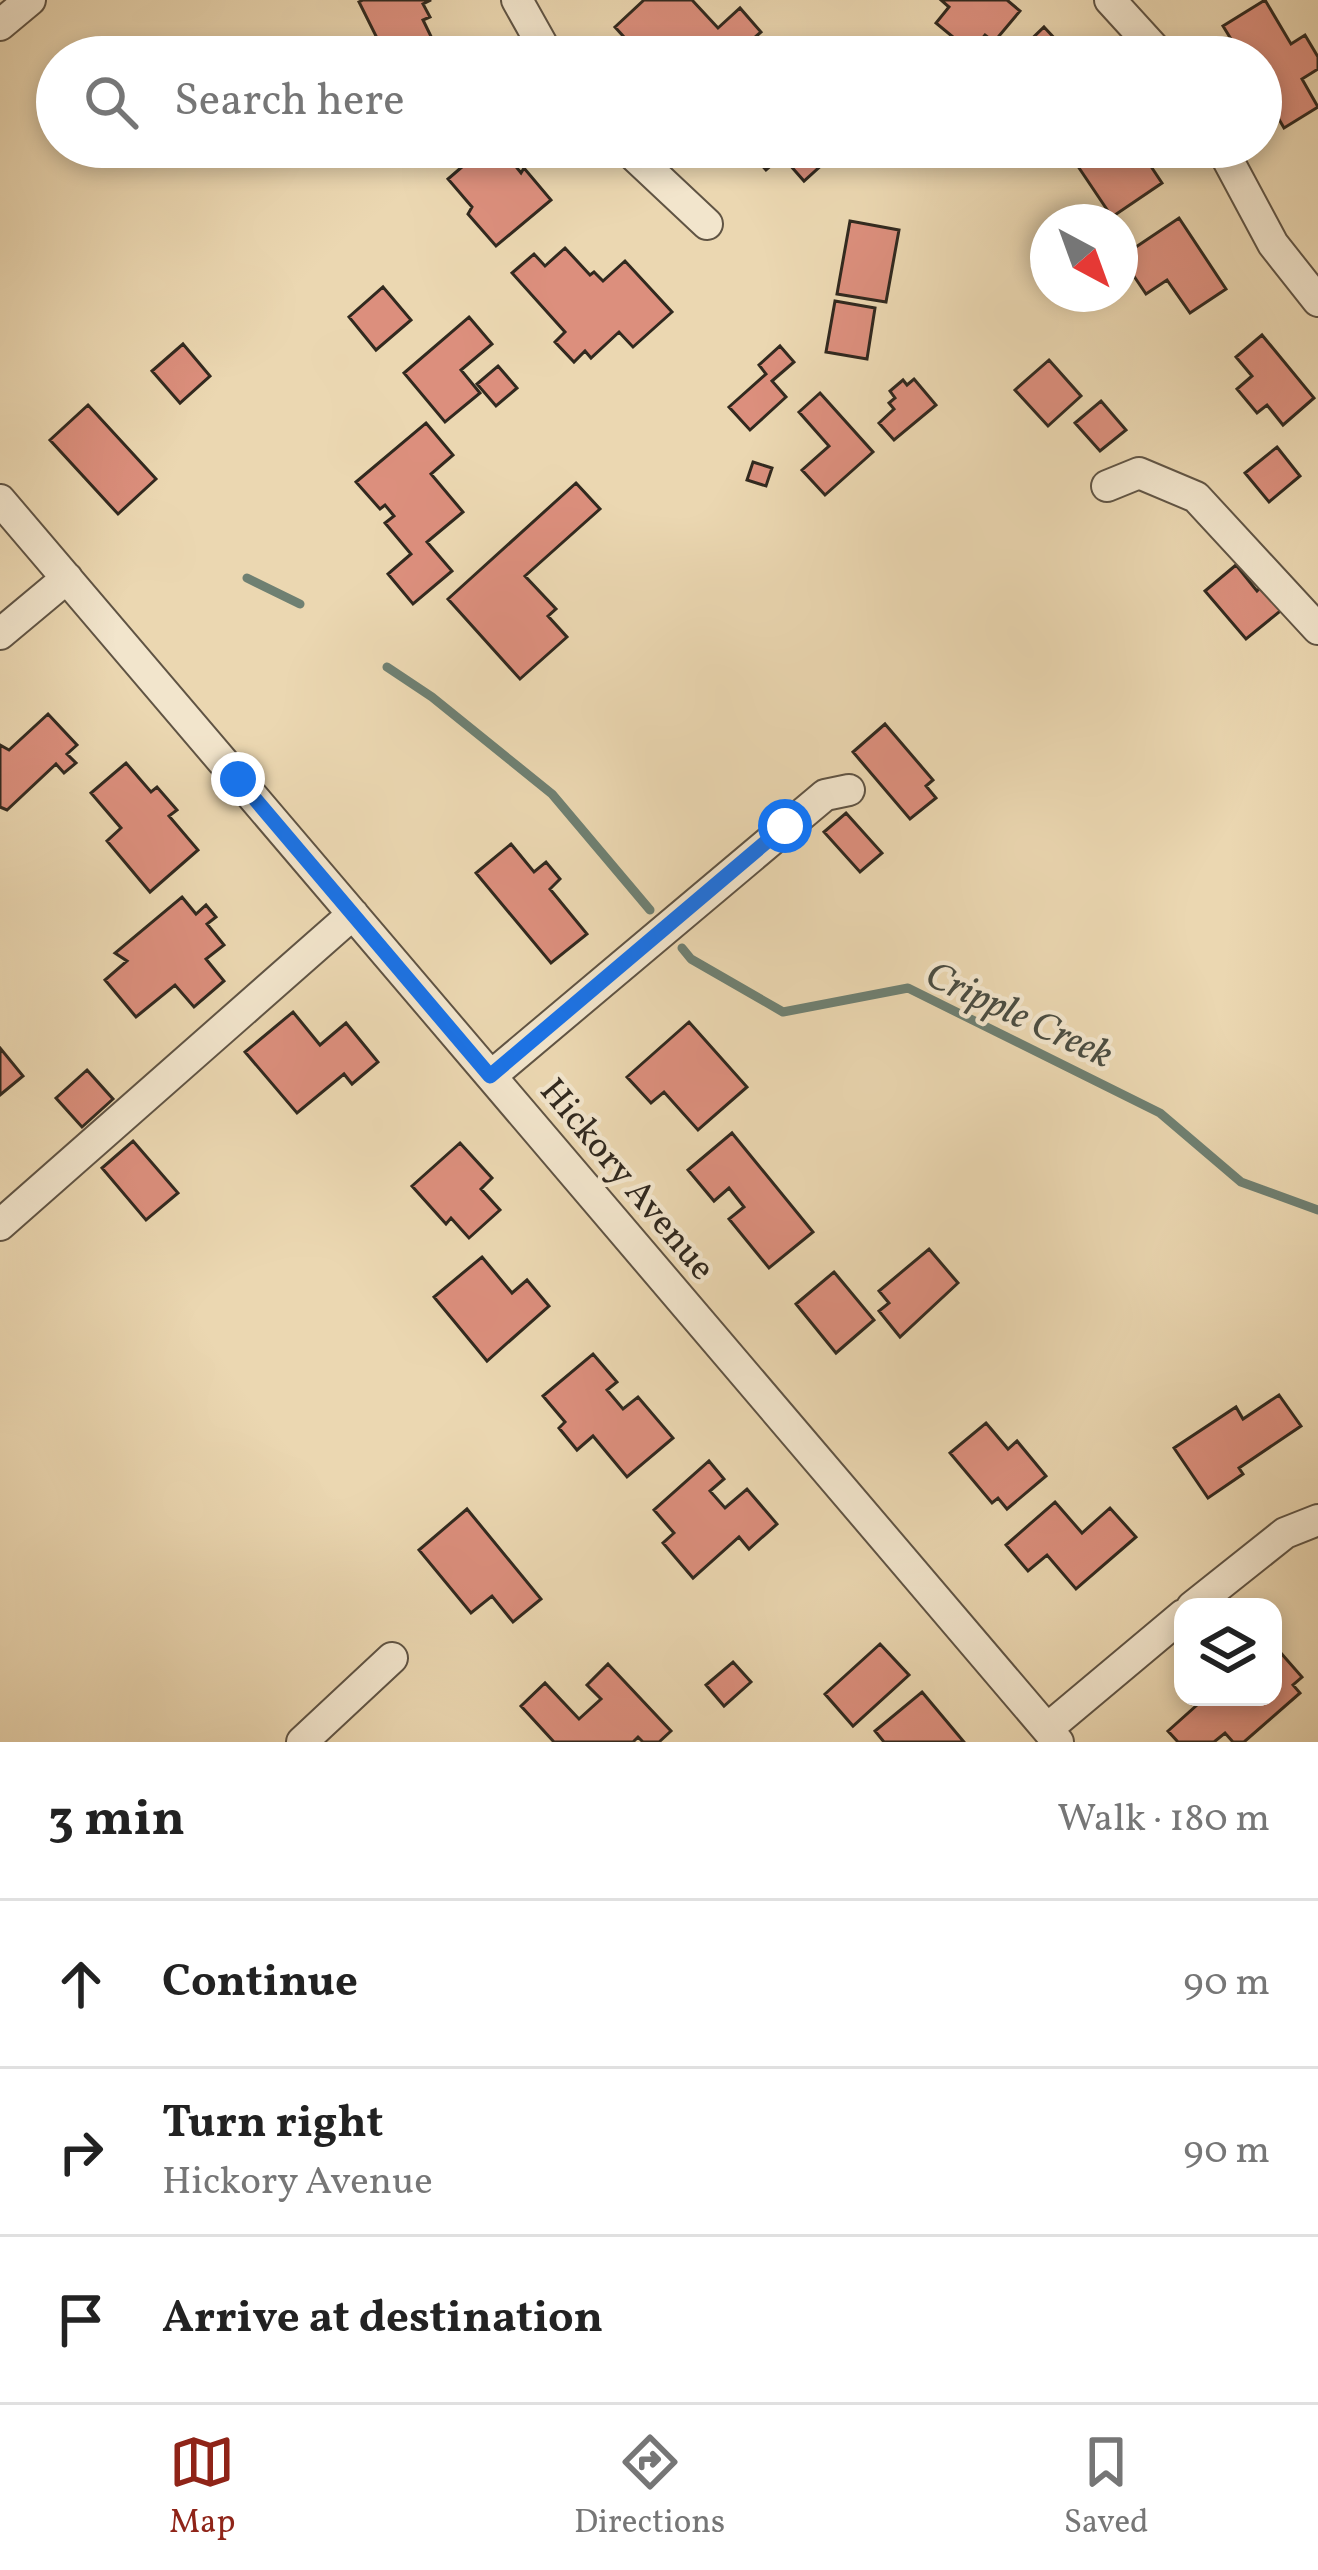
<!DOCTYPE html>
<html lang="en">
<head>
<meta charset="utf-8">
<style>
	:root { --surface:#fff; --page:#f2f2f2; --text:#222; --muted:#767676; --line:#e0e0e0; --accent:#8f2418 }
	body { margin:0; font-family:Vollkorn,serif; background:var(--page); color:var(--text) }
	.controls { position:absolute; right:36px; bottom:36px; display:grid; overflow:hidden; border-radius:24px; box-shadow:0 6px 18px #0003 }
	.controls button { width:108px; height:108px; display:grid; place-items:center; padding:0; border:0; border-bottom:3px solid var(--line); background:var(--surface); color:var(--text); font:60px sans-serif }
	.compass { position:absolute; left:1030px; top:204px; width:108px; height:108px; border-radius:50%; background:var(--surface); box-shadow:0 6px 18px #0003; rotate:139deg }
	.stop { position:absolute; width:36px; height:36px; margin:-27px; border:9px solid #1a73e8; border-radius:50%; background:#fff }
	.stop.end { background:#1a73e8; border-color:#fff; box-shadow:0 3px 12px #0008 }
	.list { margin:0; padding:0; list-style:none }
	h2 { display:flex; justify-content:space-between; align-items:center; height:156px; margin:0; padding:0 48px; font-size:51px }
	h2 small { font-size:39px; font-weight:400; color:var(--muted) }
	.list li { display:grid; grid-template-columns:78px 1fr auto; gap:36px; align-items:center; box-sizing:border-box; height:168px; padding:0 48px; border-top:3px solid var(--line) }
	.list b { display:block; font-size:45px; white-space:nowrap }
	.list p { margin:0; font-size:39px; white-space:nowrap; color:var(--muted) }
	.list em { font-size:39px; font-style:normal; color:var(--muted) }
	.icon { flex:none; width:66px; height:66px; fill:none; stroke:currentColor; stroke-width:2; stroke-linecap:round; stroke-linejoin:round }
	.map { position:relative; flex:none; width:1318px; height:1742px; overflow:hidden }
	.search { position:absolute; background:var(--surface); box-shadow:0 6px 18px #0003; left:36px; right:36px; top:36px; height:132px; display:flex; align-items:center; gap:30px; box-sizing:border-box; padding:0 42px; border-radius:66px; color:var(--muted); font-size:45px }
	.sheet { height:660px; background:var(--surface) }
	nav { display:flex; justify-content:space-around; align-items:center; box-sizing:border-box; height:168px; border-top:3px solid var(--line); background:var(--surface); font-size:33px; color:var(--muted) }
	nav a { display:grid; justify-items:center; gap:6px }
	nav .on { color:var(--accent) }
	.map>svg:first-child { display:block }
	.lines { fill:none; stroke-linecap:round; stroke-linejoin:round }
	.stream { stroke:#6f8072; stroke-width:9 }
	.building { fill:#dc8f7d; stroke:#31291f; stroke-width:3 }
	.minor-casing { stroke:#605444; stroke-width:34 }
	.minor { stroke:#f2e5cc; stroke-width:30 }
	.route { stroke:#1a73e8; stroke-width:15 }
	.labels { text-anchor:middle; stroke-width:9; stroke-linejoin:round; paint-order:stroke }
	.street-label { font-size:36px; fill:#31291f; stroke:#f2e5cc }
	.water-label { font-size:39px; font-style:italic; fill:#4b4d42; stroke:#f2e5cc }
</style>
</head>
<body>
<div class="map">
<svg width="1318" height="1742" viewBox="0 0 1318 1742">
	<rect width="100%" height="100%" fill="#ebd7b1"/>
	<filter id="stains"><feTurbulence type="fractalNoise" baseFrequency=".00167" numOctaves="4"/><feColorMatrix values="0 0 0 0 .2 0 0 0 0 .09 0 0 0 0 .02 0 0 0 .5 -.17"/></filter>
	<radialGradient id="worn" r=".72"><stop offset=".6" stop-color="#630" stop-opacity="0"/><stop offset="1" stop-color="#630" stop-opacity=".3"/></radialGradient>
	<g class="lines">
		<path class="stream" d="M247,578L300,604
			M387,667L432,697L552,794L650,910
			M682,948L691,959L783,1012L908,988L1160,1113L1241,1182L1318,1210"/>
	</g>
	<path class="building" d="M363,0H431L423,4L430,17L423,20L441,57H370L383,50L359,2Z
		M644,0H692L718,28L740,8L761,32L753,39L763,51L757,57H642L615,27Z
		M941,0H1007L1020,11L994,42L985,35L971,52L936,23L949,7Z
		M1265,0L1291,44L1305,35L1318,57V69L1302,79L1318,107L1284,128L1261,88V57H1242L1223,26Z
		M1044,27L1072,57H1013Z
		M485,147H530L535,152L517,168L521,173L524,168L551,200L496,246L468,214L472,207L448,179Z
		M746,147H832L836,152L804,181L782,156L766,170Z
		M1078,147H1138L1162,183L1112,217L1069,153Z
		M1179,218L1226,289L1190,313L1167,280L1146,294L1121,257Z
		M850,221L899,230L886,302L837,294Z
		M565,248L590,275L594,272L603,281L625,261L672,312L633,347L619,332L591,358L585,351L574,362L555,342L565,332L512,273L534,254L545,266Z
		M383,287L411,320L376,350L349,317Z
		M835,301L875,308L867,359L826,352Z
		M469,317L492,344L461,370L480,393L445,422L404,373Z
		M1262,335L1314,398L1283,425L1267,405L1257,413L1237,389L1252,376L1236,357Z
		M183,344L210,376L180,403L152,371Z
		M780,346L794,362L772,381L786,397L750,430L729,407L766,374L759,365Z
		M1049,360L1081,396L1048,426L1015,390Z
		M498,366L517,388L496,406L477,384Z
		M914,379L936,405L894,440L879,423L894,409L889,403L895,398L890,391L903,380L907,385Z
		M820,393L873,452L825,495L802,470L829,446L799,412Z
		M1101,401L1126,430L1100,451L1075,423Z
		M88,405L156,479L118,514L50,440Z
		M426,423L453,455L431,474L463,512L427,542L452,571L413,604L388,574L411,554L385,523L394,516L385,505L380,509L356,482Z
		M1277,447L1300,476L1269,502L1245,473Z
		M753,462L772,468L766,486L747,480Z
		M576,483L600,509L525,576L556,609L548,616L567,637L520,679L448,599Z
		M1236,565L1257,591L1264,584L1284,608L1246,639L1205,591Z
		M48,714L77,745L67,754L76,763L64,773L56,764L7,810L0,807V745L9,750Z
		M885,724L933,780L926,786L936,798L910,819L853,752Z
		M126,763L151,792L157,787L177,810L169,816L198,850L150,892L107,841L121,828L91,793Z
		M846,813L882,853L860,872L824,832Z
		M511,844L534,872L546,862L560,879L550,889L587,934L551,963L476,873Z
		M182,897L196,914L206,905L216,917L207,924L224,945L206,959L224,981L194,1007L175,985L136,1017L105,980L127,961L115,953Z
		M293,1012L320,1045L346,1023L378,1062L352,1084L344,1074L297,1113L245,1052Z
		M689,1022L747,1087L698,1130L664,1092L651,1103L627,1077Z
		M0,1048L23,1076L0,1095Z
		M87,1070L113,1099L82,1127L56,1098Z
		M732,1133L813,1232L769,1268L729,1219L744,1207L729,1188L714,1201L688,1170Z
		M133,1141L178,1193L146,1220L102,1168Z
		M460,1143L492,1178L481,1189L500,1210L469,1238L451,1218L446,1224L412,1186Z
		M929,1249L958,1283L900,1337L879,1311L889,1303L879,1291Z
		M482,1257L512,1293L527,1280L549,1306L487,1361L434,1297Z
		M834,1272L874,1320L836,1353L796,1304Z
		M593,1354L617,1382L607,1390L623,1409L638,1397L673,1438L627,1477L593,1436L577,1450L559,1428L565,1422L543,1396Z
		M1279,1395L1301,1426L1239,1468L1243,1474L1208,1498L1174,1448L1236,1407L1243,1419Z
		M986,1423L1008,1449L1017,1441L1046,1476L1007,1509L998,1498L992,1503L950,1453Z
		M709,1461L724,1479L710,1491L725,1508L747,1489L777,1524L749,1549L739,1537L693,1578L663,1543L674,1533L654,1510Z
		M1055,1502L1082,1533L1110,1508L1136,1537L1076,1589L1047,1555L1028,1571L1006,1545Z
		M467,1509L541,1599L513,1622L492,1596L471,1613L419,1550Z
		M880,1644L909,1675L853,1726L825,1694Z
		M1273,1644L1302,1677L1293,1685L1300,1693L1244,1742H1233L1225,1733L1214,1742H1178L1168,1731L1206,1697H1273Z
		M733,1662L751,1682L724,1706L706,1685Z
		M608,1664L671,1731L659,1742H643L638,1737L633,1742H554L521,1706L545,1683L579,1719L601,1699L587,1685Z
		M922,1692L964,1742H884L875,1731Z"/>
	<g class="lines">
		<defs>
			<path id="minor" d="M517,0L549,57
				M1110,0L1162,57
				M0,25L30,0
				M625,147L707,224
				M1221,147L1273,244L1318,301
				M1107,486L1139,473L1196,497L1318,629
				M0,500L1058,1742
				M0,634L67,578
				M491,1076L825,795L849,790
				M0,1225L353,914
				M1192,1607L1285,1533L1318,1520
				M1047,1729L1183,1615
				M302,1742L392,1658"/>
		</defs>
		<use href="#minor" class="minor-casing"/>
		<use href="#minor" class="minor"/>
	</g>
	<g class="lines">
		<path class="route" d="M238,779L490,1076L785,826"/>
	</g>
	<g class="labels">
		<g class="street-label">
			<text transform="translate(629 1178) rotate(50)" y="13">Hickory Avenue</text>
		</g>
		<g class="water-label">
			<text transform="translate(1020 1013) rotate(25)" y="14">Cripple Creek</text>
		</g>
	</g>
	<rect width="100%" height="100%" filter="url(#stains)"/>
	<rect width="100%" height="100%" fill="url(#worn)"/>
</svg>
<div class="controls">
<button><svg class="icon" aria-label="layers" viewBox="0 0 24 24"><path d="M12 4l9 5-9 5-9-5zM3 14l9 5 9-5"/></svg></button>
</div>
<svg class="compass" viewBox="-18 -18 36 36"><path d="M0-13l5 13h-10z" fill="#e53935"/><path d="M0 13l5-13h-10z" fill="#767676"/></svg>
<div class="stop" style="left:785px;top:826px"></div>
<div class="stop end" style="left:238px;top:779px"></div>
<div class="search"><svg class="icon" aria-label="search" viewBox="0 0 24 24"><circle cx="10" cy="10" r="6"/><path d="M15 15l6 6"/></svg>Search here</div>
</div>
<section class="sheet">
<h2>3 min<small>Walk · 180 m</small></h2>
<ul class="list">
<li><svg class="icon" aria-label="ahead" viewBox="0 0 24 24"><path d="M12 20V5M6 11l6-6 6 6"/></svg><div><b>Continue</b></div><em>90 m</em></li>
<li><svg class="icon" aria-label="right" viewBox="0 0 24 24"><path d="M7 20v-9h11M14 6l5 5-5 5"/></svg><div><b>Turn right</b><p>Hickory Avenue</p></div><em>90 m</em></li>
<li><svg class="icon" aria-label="arrive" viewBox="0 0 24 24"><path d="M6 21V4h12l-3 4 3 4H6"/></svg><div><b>Arrive at destination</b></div></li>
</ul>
</section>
<nav>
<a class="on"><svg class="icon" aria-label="map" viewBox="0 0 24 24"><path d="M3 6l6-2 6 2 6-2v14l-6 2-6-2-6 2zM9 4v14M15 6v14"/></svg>Map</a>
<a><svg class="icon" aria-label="directions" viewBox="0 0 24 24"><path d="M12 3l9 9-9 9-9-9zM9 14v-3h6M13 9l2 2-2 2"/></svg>Directions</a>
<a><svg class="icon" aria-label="saved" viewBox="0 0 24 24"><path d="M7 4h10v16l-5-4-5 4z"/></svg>Saved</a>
</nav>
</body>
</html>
